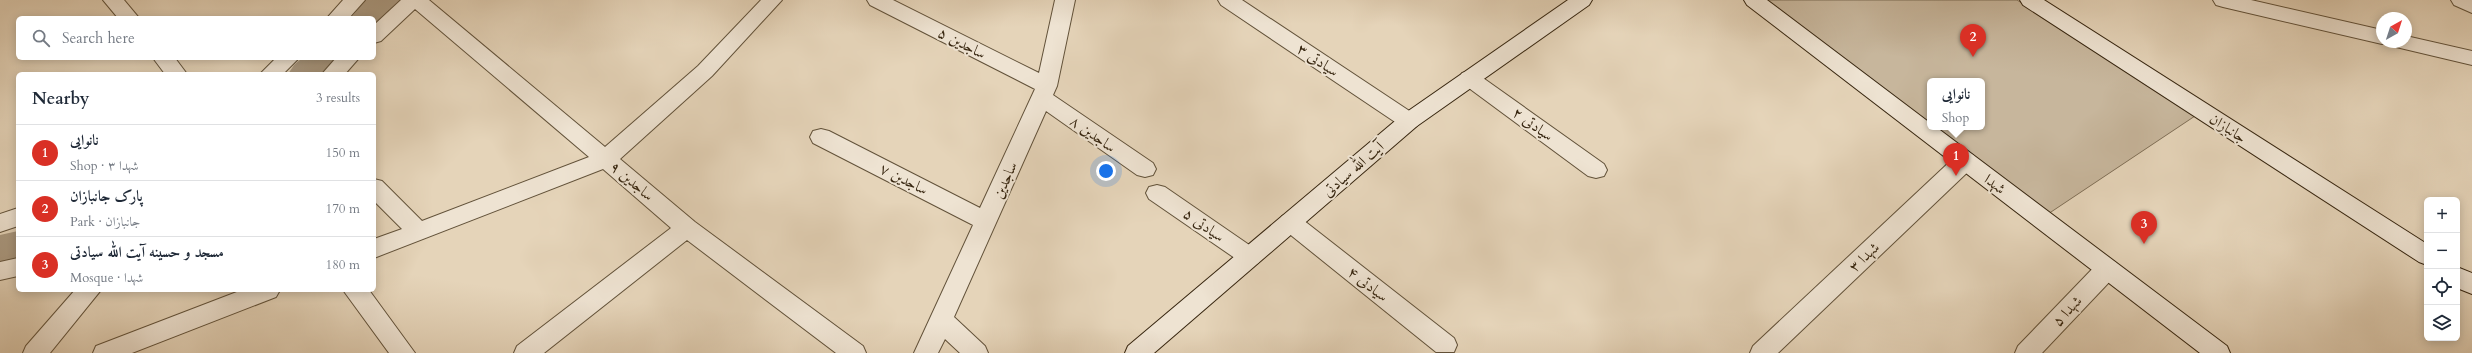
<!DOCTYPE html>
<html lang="en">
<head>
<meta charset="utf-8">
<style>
	:root { --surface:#fff; --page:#f6f6f7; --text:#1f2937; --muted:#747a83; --line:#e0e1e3; --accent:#d93025 }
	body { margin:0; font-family:Cardo,Amiri,serif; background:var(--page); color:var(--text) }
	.controls { position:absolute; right:12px; bottom:12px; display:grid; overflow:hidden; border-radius:6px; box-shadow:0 2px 10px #0003 }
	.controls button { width:36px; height:36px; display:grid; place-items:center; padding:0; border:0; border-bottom:1px solid var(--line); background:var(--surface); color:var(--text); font:20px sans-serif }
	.compass { position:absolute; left:2376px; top:12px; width:36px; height:36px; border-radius:50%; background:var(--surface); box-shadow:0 2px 10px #0003; rotate:39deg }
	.you { position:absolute; left:1106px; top:171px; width:14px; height:14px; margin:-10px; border:3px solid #fff; border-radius:50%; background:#1a73e8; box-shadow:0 0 0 6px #1a73e833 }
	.badge { display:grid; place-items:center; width:26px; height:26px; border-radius:50%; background:var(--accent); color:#fff; font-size:13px; font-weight:700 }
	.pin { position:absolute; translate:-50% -33px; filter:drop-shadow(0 1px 2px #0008) }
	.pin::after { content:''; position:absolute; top:21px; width:14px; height:12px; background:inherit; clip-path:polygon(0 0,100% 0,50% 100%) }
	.popup { position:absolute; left:1927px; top:78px; width:58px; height:52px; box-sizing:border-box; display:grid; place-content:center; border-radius:6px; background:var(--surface); filter:drop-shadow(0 1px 3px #0005); font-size:13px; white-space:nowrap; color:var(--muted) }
	.popup b { font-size:15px; color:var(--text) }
	.popup::after { content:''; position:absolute; left:50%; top:100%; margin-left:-8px; border:8px solid transparent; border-top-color:var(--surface) }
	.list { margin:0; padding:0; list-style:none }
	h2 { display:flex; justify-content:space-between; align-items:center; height:52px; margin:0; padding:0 16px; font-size:17px }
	h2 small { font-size:13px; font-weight:400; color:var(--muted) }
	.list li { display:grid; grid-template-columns:26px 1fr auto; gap:12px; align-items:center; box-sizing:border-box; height:56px; padding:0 16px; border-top:1px solid var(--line) }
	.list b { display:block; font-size:15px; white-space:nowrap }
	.list p { margin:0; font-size:13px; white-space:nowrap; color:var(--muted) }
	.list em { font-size:13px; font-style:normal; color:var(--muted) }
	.icon { flex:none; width:22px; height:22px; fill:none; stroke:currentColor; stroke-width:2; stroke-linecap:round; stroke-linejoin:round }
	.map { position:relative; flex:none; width:2472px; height:353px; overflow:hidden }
	.search { position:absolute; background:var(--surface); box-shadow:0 2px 10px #0003; left:16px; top:16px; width:360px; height:44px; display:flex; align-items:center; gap:10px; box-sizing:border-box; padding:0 14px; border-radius:6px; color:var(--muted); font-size:15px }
	.panel { position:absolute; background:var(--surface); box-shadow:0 2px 10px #0003; left:16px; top:72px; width:360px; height:220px; border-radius:6px }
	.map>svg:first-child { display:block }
	.green { fill:#c7b69c; stroke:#7f6e56; fill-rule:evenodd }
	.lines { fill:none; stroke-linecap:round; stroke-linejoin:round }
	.canal { fill:#aa9980; fill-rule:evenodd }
	.street-casing { stroke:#62523a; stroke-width:2 }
	.secondary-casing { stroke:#372610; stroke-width:2 }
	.street { fill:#eee3d2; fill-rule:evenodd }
	.secondary { fill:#eee3d2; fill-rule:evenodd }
	.labels { text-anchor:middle; stroke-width:4; stroke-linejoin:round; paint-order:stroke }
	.street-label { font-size:15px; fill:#372610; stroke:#eee3d2 }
</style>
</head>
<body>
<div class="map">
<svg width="2472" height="353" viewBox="0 0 2472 353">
	<rect width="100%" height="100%" fill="#e5d4b9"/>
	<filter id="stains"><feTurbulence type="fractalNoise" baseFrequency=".005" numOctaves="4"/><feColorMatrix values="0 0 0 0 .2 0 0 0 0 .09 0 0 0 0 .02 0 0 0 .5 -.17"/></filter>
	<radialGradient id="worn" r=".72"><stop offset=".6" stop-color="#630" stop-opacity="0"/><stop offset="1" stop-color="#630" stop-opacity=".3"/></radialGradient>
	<path class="green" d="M1765,0H2017L2198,114L2045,216ZM1930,81H1982V127H1930Z"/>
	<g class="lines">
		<path class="canal" d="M365,0H403L382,27L374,29V18H351Z
			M302,58H344L331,74H288L294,65Z
			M18,231V263L0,269V235Z"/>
		<defs>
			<path id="street" d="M103,0H124L139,18H118Z
				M343,0H365L349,18H327Z
				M401,0H429L605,147L698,66L761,0H782L712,76L620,159L695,222L863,346L866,353H836L687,240L544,353H514L517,346L671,228L603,169L374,258V239L402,229L374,201V179L382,181L422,221L589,157L415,9L381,41L374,43V25Z
				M867,0H893L1039,73L1055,0H1075L1057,86L1053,95L1153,163L1156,169L1153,175L1145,177L1137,175L1046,111L954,317L985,346L988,353H960L945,339L938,353H914L973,225L813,143L810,137L813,131L821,129L829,131L980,208L1035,89L870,5Z
				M1218,0H1242L1417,116L1420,121L1417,126L1409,129L1401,126L1221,5Z
				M2213,0H2251L2382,30V42H2389L2382,44L2223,7L2216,5Z
				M2451,0H2472V13L2454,5Z
				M2406,36L2472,51V65L2396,47L2393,42H2406Z
				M153,58H175L187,74H165Z
				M276,58H299L283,74H260Z
				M336,58H359L345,74H322Z
				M1469,71L1476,73L1604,164L1607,170L1604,176L1596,178L1588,176L1462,83L1459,78L1462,73Z
				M1965,153L1973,155L1976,161L1973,167L1778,353H1750L1753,346L1957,155Z
				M1157,185L1165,187L1258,251L1262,257L1258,263L1250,266L1242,263L1149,199L1146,193L1149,187Z
				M18,208V226L0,232V214Z
				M1290,213L1298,216L1454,338L1457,345L1454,352H1436L1282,228L1279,222L1282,216Z
				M18,258V276L0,280V262Z
				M2107,260L2115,262L2119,269L2115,276L2042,353H2015L2018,346L2099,262Z
				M75,290H101L50,353H23L26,346Z
				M242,290H280L276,297L132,353H93L96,346Z
				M343,290H369L415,353H389Z"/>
			<path id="secondary" d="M1568,0H1592L1589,5L1417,126L1154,353H1125L1128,346L1401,116Z
				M1744,0H1767L1930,123V127H1936L2227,346L2230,353H2200L1747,5Z
				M2020,0H2044L2427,244V265L2419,262L2023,5Z
				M2457,267L2472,273V294L2457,288Z"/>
		</defs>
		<use href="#street" class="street-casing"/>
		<use href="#secondary" class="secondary-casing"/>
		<use href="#street" class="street"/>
		<use href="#secondary" class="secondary"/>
	</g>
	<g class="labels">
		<g class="street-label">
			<text transform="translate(962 43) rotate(27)" y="5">ساجدین ۵</text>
			<text transform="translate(1318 60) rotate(34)" y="5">سیادتی ۳</text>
			<text transform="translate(1533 124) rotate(36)" y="5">سیادتی ۲</text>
			<text transform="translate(2228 128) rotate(33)" y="5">جانبازان</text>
			<text transform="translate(1093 134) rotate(35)" y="5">ساجدین ۸</text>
			<text transform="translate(1353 169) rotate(-41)" y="5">آیت الله سیادتی</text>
			<text transform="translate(904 179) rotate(27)" y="5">ساجدین ۷</text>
			<text transform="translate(1005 180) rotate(-66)" y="5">ساجدین</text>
			<text transform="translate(632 181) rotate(40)" y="5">ساجدین ۹</text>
			<text transform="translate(1995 184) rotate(37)" y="5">شهدا</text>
			<text transform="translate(1204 225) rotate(35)" y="5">سیادتی ۵</text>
			<text transform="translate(1864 257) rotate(-44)" y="5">شهدا ۳</text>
			<text transform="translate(1368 284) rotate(38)" y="5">سیادتی ۴</text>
			<text transform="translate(2067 311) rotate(-47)" y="5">شهدا ۵</text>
		</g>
	</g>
	<rect width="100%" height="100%" filter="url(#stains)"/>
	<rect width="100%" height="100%" fill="url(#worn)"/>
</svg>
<div class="controls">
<button>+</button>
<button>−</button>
<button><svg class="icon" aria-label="locate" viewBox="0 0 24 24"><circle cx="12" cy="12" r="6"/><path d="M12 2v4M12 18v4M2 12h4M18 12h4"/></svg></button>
<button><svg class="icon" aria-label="layers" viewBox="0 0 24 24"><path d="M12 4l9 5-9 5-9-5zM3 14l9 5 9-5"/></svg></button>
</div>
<svg class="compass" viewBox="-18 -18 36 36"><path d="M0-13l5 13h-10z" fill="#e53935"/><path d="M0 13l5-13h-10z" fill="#747a83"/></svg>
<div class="you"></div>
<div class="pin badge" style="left:1956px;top:176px">1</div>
<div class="popup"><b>نانوایی</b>Shop</div>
<div class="pin badge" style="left:1973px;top:57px">2</div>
<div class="pin badge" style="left:2144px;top:244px">3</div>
<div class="search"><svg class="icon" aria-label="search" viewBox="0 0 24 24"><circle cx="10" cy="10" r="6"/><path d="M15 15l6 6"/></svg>Search here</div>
<section class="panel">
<h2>Nearby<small>3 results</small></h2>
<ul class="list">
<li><span class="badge">1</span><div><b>نانوایی</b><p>Shop · شهدا ۳</p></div><em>150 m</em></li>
<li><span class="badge">2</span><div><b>پارک جانبازان</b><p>Park · جانبازان</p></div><em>170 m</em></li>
<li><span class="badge">3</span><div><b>مسجد و حسینه آیت الله سیادتی</b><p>Mosque · شهدا</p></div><em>180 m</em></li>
</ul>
</section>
</div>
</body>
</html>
